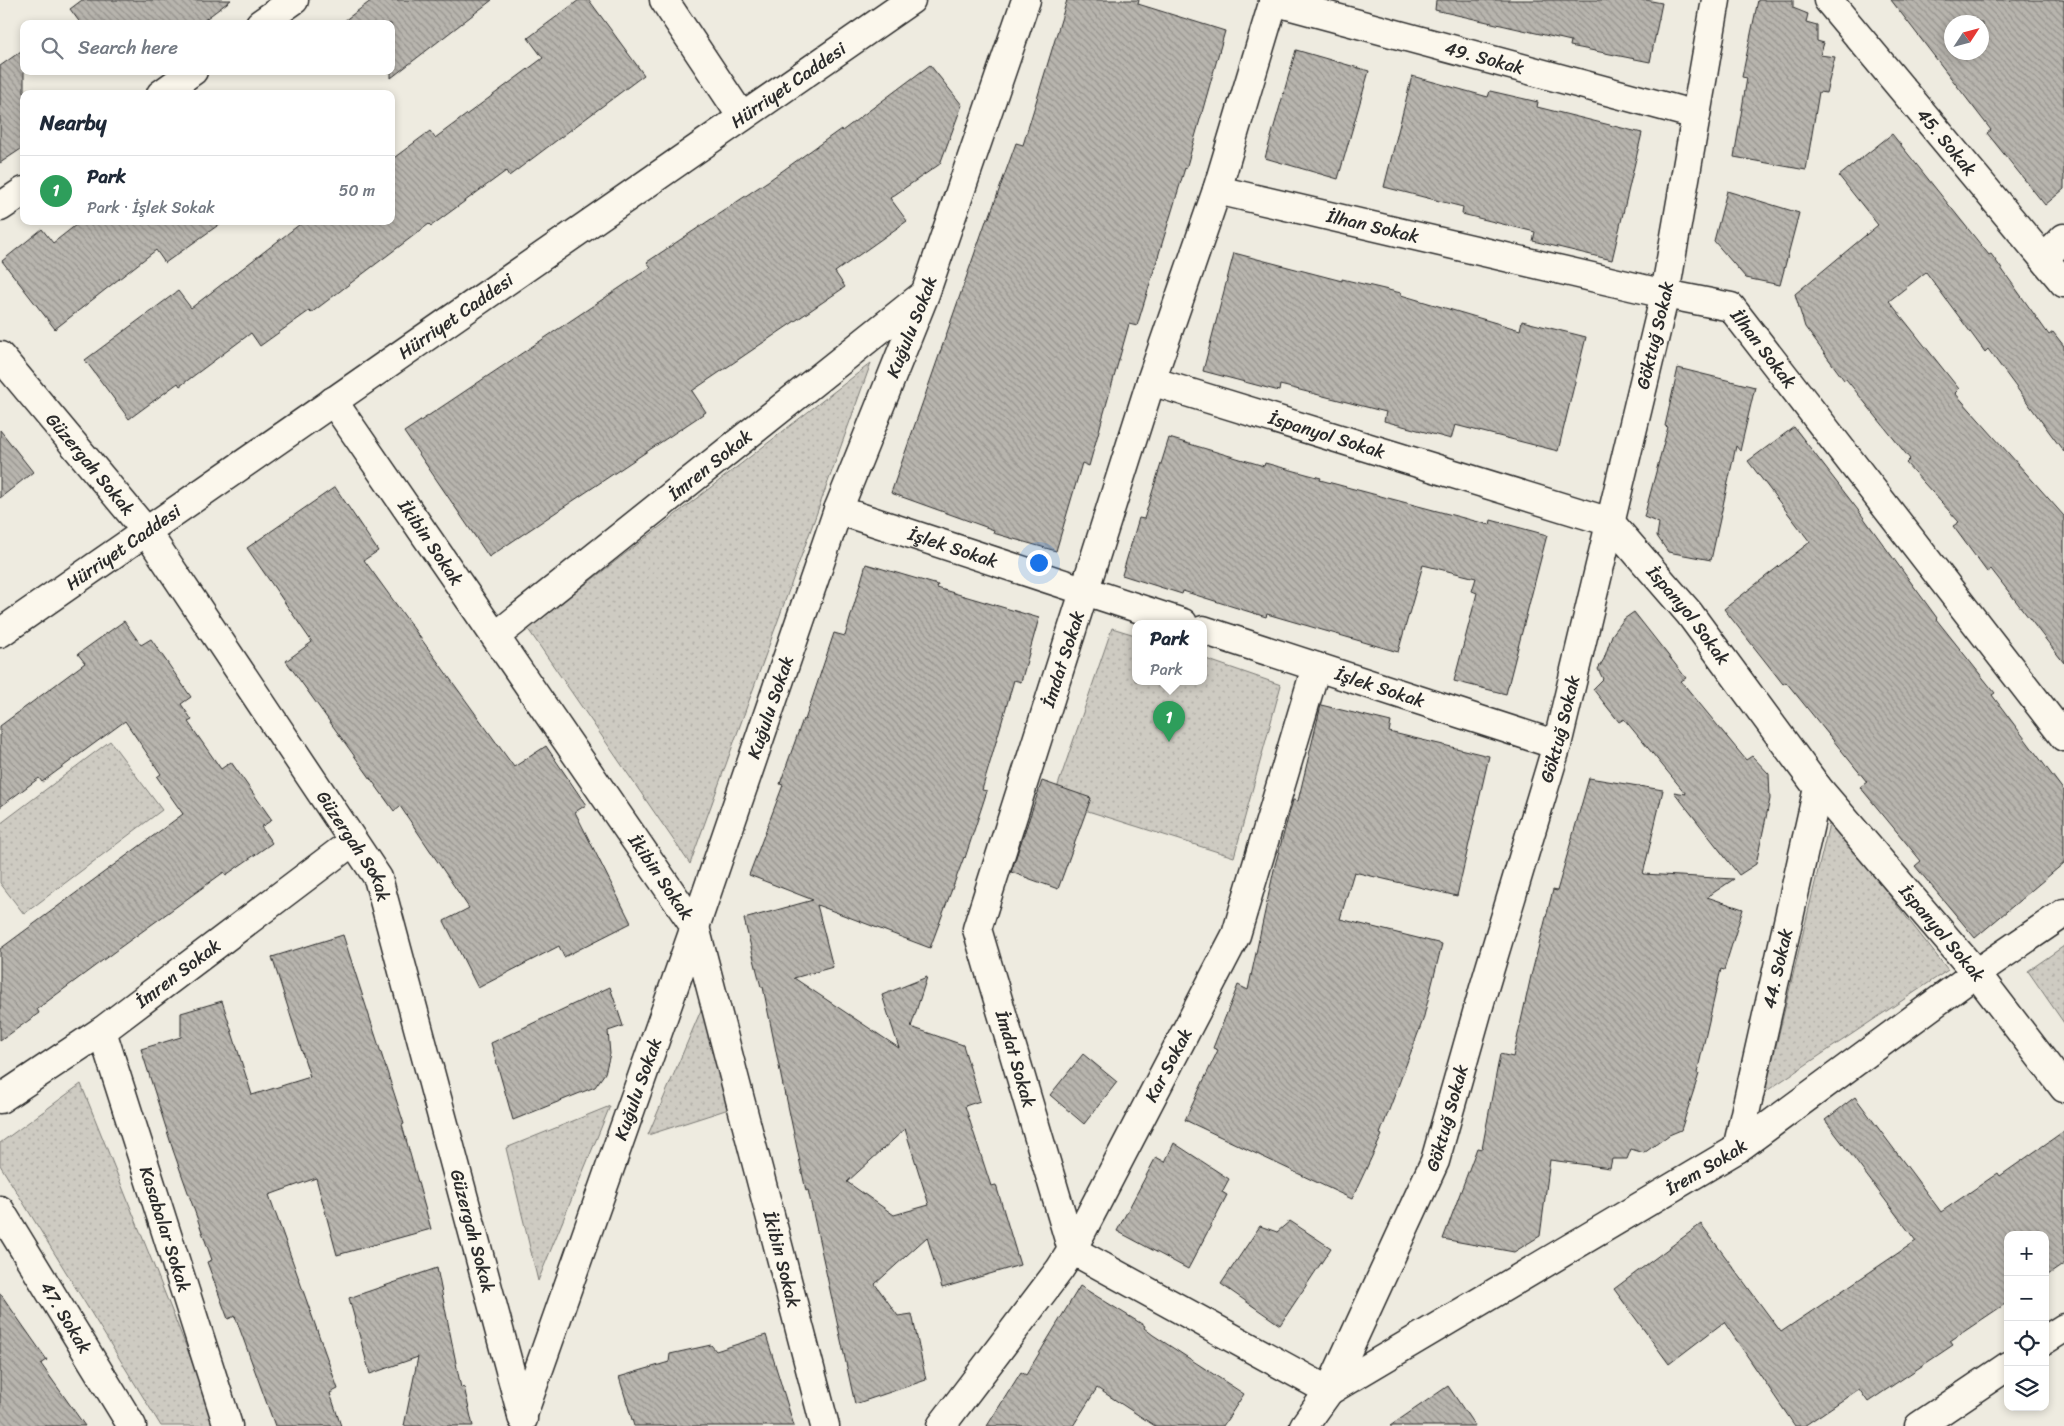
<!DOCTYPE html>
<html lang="en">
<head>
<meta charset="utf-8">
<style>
	:root { --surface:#fff; --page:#f6f6f7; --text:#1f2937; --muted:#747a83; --line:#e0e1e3; --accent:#db2777 }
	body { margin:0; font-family:Sriracha,sans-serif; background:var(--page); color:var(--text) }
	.controls { position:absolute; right:15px; bottom:15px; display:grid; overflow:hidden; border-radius:10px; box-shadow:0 2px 8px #0003 }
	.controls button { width:45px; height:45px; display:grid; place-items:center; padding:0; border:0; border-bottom:1px solid var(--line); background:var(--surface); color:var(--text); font:25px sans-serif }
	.compass { position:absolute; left:1944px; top:15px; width:45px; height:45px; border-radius:50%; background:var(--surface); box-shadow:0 2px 8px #0003; rotate:54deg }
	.you { position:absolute; left:1038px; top:562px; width:18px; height:18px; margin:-12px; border:4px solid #fff; border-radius:50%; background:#1a73e8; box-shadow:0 0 0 8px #1a73e833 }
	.badge { display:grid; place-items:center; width:32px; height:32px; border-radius:50%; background:var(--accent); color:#fff; font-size:16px; font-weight:700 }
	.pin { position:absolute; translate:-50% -41px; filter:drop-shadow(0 1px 2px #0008) }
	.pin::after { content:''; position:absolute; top:26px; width:18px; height:15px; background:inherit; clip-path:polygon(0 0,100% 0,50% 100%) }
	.popup { position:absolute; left:1132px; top:620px; width:75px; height:65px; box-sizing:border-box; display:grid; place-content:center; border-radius:10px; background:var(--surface); filter:drop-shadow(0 1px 4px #0005); font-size:16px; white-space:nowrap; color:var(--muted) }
	.popup b { font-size:19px; color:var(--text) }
	.popup::after { content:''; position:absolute; left:50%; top:100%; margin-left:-10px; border:10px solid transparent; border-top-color:var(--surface) }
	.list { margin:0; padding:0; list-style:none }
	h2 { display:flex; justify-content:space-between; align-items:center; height:65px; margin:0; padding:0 20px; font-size:21px }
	h2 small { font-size:16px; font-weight:400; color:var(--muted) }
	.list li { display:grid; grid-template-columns:32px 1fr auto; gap:15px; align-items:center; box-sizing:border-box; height:70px; padding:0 20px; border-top:1px solid var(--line) }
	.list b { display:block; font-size:19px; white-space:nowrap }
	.list p { margin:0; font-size:16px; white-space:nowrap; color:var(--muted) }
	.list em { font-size:16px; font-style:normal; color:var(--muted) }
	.icon { flex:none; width:28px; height:28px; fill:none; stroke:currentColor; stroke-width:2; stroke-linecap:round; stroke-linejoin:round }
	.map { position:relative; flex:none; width:2064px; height:1426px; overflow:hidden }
	.search { position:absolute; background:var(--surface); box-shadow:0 2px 8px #0003; left:20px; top:20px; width:375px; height:55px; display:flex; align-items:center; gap:12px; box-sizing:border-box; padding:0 18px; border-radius:10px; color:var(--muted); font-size:19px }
	.panel { position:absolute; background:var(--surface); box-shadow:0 2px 8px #0003; left:20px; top:90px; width:375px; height:135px; border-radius:10px }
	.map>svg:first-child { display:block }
	.grass { fill:url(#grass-dots); stroke:#7c7b76 }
	.building { fill:url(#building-back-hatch); stroke:#2b2b2b; fill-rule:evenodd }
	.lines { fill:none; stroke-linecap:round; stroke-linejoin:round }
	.minor-casing { stroke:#2b2b2b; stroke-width:31 }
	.tertiary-casing { stroke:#2b2b2b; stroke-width:31 }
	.secondary-casing { stroke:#2b2b2b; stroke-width:31 }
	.minor { stroke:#fbf7ec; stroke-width:28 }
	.tertiary { stroke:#fbf7ec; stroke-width:28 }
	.secondary { stroke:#fbf7ec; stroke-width:28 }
	.labels { text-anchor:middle; stroke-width:4; stroke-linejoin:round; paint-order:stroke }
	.street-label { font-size:18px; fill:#2b2b2b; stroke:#fbf7ec }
</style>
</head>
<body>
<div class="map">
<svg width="2064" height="1426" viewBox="0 0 2064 1426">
	<defs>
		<pattern id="grass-dots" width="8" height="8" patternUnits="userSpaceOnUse" patternTransform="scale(1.25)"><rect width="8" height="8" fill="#cecbc2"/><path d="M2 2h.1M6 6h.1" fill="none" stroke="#b1aea7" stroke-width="1.8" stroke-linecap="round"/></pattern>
		<pattern id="building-back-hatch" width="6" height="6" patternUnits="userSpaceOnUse" patternTransform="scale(1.25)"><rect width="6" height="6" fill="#b8b5ae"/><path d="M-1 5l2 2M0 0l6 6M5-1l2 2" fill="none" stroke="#96938e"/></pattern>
	</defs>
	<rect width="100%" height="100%" fill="#eeebe0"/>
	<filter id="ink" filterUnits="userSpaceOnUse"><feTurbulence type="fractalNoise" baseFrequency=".02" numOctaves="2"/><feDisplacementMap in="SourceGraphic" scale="10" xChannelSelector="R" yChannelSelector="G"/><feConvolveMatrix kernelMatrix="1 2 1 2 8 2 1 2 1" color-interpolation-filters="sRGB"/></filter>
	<g filter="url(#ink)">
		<path class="grass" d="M871,363L690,864L528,629Z
			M1112,628L1135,635V681H1203V658L1281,685L1234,857L1053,800Z
			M110,741L162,810L24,914L0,883V824Z
			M1830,820L1948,970L1765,1092Z
			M2064,946V1023L2028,971Z
			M707,996L738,1106L648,1135Z
			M81,1084L218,1426H161L0,1165V1143Z
			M610,1106L538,1281L506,1148Z"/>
		<path class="building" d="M82,0H231L199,24H81L70,9Z
			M372,0H492L391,78V24H340Z
			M579,0H589L644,75L509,176L506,171L431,226L429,224L311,313L309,311L260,346L251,333L180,386L178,383L129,419L85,360L178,291L191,308L304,221H391V160L430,131L435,138L543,58L528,38Z
			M1067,0H1139L1138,4L1225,31L1186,169L1185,168L1137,326L1129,324L1089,466L1082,463L1056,551L993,533L994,530L891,493L987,218H989L1016,143L1023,145Z
			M1436,0H1646L1662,3L1650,62L1570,46L1571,41L1435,10Z
			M1758,0H1793V8L1808,14L1806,22L1817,25V41L1824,43L1820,55L1835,57L1826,93L1819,92L1806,170L1734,157L1747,78L1742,77Z
			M1891,0H2064V189L2045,205L1987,133L1991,130ZM1952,22H1982V52H1952Z
			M24,49V147L0,163V66Z
			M1296,50L1369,71L1338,179L1265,158Z
			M930,65L962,105L940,164L890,198L907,221L835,272L845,287L692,391L706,412L489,557L404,432L651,267L647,262L771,179L841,129L842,131Z
			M1412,76L1488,97L1490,91L1538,102L1537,107L1642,133L1612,260L1533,241L1535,232L1462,214L1463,207L1384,187Z
			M1892,134L1989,255L1991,254L2049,335L2053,332L2064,346V452L1988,349L1985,352L1926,272L1889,301L1959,389L1955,393L2064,516V663L1991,569L1987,572L1953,526L1959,522L1906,463L1910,459L1846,379L1844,380L1805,327L1795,294L1878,225L1839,176Z
			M1727,191L1799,213L1780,285L1746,278L1714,241Z
			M81,221H224L165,263L156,250L55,329L2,261L42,229L53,243Z
			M1234,253L1342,281V279L1401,293V295L1520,330L1522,321L1586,337L1558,451L1455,425L1451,439L1384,421L1386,412L1280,385L1279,391L1203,371Z
			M1678,368L1755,387L1740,451L1736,446L1711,560L1668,552L1657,536L1659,523L1644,517L1668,427L1665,426Z
			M1794,427L1858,510L1937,618L1936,619L1995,693L1992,695L2064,791V863L1975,938L1915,866L1921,861L1860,787L1867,782L1786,682L1783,684L1724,609L1810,542L1748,461Z
			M0,430L33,472L0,498Z
			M1169,438L1264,466L1265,463L1321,478L1320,480L1490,525L1491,520L1547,535L1506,694L1454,681L1477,593L1472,591L1476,578L1423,565L1398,652L1267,614L1266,617L1183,591L1182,594L1122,575L1139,518L1144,519Z
			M335,487L378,551L364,560L514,767L546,746L586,805L575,812L631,923L564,957L559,946L478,988L444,921L469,908L400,806L394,811L286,661L312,642L247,548Z
			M866,564L938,585L937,588L1039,618L1021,682L1014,680L982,790L987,791L965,858L964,857L930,948L817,905L833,967L794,978L899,1048L882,995L927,977L911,1027L963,1045L980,1101L965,1106L991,1186L996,1185L1020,1265L942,1288L927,1237L875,1284L898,1316L912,1314L926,1380L855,1404L808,1190L806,1191L786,1096H785L763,987H761L744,919L813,900L749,875L783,785L780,784L803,719L805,720L834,633L845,636ZM905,1129L929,1205L894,1215L847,1182Z
			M1634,612L1686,678L1681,681L1746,760L1752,756L1769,774L1770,799L1756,864L1739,875L1674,792L1686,794L1624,719L1619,722L1593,689L1603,679L1598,669L1604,659L1612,635L1624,619Z
			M124,621L141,645L151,639L191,697L181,704L192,720L188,722L221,769L231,762L272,820L261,827L272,843L226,875L224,872L118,949L37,1009L39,1013L0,1041V949L183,814L157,777L161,774L125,721L42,782L39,778L0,807V726L85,663L78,654Z
			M1321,705L1391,722L1389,732L1489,756L1457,896L1354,872L1340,919L1442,944L1423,1020L1380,1134L1382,1135L1352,1199L1185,1120L1218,1050L1213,1048L1238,985L1248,990L1275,865L1293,800L1298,801Z
			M1589,778L1663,790L1643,874L1734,879L1707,897L1743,909L1724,970L1721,969L1697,1073L1699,1074L1681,1130L1669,1135L1644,1153L1631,1149L1627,1159H1612L1610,1168L1550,1160L1540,1236L1514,1252L1443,1239L1477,1148L1482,1149L1500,1054L1513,1057L1531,976L1553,890L1557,891Z
			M1042,781L1091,798L1058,889L1011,872Z
			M343,935L404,1124L402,1125L431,1229L337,1255L316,1178L269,1195L338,1389L330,1393L341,1426H275L235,1316L228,1319L207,1262L212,1260L173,1150L141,1049L181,1037V1013L222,1001L252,1095L310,1077L272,957Z
			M610,987L623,1026L608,1031L610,1054L605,1073L595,1087L513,1120L491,1043Z
			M1083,1054L1117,1082L1084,1124L1050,1095Z
			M1855,1097L1941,1212L1998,1173L2000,1176L2064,1131V1264L2045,1277V1235H2008V1302L1950,1341L1953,1345L1868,1402L1859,1389L1804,1426H1795L1724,1322L1669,1364L1614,1289L1701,1224L1781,1332L1916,1241L1825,1120Z
			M1174,1143L1229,1179L1222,1192L1227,1195L1188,1269L1117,1231L1156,1157L1165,1162Z
			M1290,1221L1331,1248L1280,1325L1221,1284L1260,1226L1277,1232Z
			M437,1268L461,1388L464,1387L473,1426H404L418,1357L370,1374L349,1298Z
			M1080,1286L1145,1326L1144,1328L1153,1335L1244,1394L1223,1426H1155L1097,1388L1073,1426H987L1021,1372L1026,1375Z
			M0,1293L47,1360L41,1364L85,1426H0Z
			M766,1335L794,1426H634L619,1377L669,1362L670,1354L711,1345L716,1351Z
			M1448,1386L1475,1426H1390Z"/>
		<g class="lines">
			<defs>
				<g id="minor">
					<path d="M664,0L742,117"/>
					<path id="s1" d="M1274,0L1217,190L1151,381L977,929L1072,1250L1329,1391L1737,1149L1976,973L2064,913"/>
					<path id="s2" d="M1828,0L2064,283"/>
					<path id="s3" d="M1273,1L1696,115"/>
					<path d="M260,24L294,0"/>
					<path d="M161,94L193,71"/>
					<path id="s4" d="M1217,190L1665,294L1731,307L2064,737"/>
					<path d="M0,207L24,191"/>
					<path d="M2045,258L2064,238"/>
					<path id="s5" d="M0,356L146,531L378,878L523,1419"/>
					<path id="s6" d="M1151,381L1610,522L1689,613L1818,788L1976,973L2064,1088"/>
					<path id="s7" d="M333,401L695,927L825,1426"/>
					<path id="s8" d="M838,510L1183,623"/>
					<path id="s9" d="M1203,630L1557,745"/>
					<path id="s10" d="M496,636L923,295"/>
					<path id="s11" d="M102,1031L228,1426"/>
					<path id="s12" d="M0,1099L102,1031L352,842"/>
					<path id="s13" d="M1737,1149L1818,788"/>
					<path id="s14" d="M0,1210L132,1426"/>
					<path d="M2045,1340L2064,1328"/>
					<path id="s15" d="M522,1417L695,927L838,510L925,294L1026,0"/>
					<path id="s16" d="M941,1426L1060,1269L1072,1250L1236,935L1316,667"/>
					<path d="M1919,1426L2008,1366"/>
				</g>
				<g id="tertiary">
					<path id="s17" d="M1304,1426L1329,1391L1435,1161L1484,988L1557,745L1665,294L1716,0"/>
				</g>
				<g id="secondary">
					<path id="s18" d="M0,633L911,0"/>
				</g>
			</defs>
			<use href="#minor" class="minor-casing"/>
			<use href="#tertiary" class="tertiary-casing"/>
			<use href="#secondary" class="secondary-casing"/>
			<use href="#minor" class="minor"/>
			<use href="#tertiary" class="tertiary"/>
			<use href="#secondary" class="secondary"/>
		</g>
	</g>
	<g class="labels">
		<g class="street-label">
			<text dy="6" stroke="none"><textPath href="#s3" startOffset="219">49. Sokak</textPath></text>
			<text dy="6" stroke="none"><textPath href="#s18" startOffset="960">Hürriyet Caddesi</textPath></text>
			<text dy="6" stroke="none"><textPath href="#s2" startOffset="185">45. Sokak</textPath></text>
			<text dy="6" stroke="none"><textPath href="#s4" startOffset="160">İlhan Sokak</textPath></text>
			<text dy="6" stroke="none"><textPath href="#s18" startOffset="555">Hürriyet Caddesi</textPath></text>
			<text dy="6" stroke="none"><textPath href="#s15" startOffset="1158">Kuğulu Sokak</textPath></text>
			<text dy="6" stroke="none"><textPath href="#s17" startOffset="1151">Göktuğ Sokak</textPath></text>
			<text dy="6" stroke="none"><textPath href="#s4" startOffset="580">İlhan Sokak</textPath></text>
			<text dy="6" stroke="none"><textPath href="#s6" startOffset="184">İspanyol Sokak</textPath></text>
			<text dy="6" stroke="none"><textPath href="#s5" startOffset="141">Güzergah Sokak</textPath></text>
			<text dy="6" stroke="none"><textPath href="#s10" startOffset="274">İmren Sokak</textPath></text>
			<text dy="6" stroke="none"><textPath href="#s7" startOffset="172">İkibin Sokak</textPath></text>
			<text dy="6" stroke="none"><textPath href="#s18" startOffset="150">Hürriyet Caddesi</textPath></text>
			<text dy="6" stroke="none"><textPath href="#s8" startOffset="121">İşlek Sokak</textPath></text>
			<text dy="6" stroke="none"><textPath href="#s6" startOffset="602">İspanyol Sokak</textPath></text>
			<text transform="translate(1063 659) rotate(-72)" y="6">İmdat Sokak</text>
			<text dy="6" stroke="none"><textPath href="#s9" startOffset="186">İşlek Sokak</textPath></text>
			<text dy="6" stroke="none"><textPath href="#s15" startOffset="752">Kuğulu Sokak</textPath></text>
			<text dy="6" stroke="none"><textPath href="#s17" startOffset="746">Göktuğ Sokak</textPath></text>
			<text dy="6" stroke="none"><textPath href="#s5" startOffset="606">Güzergah Sokak</textPath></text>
			<text dy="6" stroke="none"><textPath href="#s7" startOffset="578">İkibin Sokak</textPath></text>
			<text dy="6" stroke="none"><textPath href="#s6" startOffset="1009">İspanyol Sokak</textPath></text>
			<text dy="6" stroke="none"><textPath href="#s13" startOffset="185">44. Sokak</textPath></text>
			<text dy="6" stroke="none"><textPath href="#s12" startOffset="218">İmren Sokak</textPath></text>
			<text dy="6" stroke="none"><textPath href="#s1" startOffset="1111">İmdat Sokak</textPath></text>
			<text dy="6" stroke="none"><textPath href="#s16" startOffset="428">Kar Sokak</textPath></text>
			<text dy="6" stroke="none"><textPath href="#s15" startOffset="348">Kuğulu Sokak</textPath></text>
			<text dy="6" stroke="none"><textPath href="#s17" startOffset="341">Göktuğ Sokak</textPath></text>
			<text dy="6" stroke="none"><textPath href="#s1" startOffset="2042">İrem Sokak</textPath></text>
			<text dy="6" stroke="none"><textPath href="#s11" startOffset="208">Kasabalar Sokak</textPath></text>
			<text dy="6" stroke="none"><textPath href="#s5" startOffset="1011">Güzergah Sokak</textPath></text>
			<text dy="6" stroke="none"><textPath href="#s7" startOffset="982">İkibin Sokak</textPath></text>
			<text dy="6" stroke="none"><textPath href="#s14" startOffset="126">47. Sokak</textPath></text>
		</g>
	</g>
</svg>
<div class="controls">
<button>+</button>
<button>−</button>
<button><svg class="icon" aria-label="locate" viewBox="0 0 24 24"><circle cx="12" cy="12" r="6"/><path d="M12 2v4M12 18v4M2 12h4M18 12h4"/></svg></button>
<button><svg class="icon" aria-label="layers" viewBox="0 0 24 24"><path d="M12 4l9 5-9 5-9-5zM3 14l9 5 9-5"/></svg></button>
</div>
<svg class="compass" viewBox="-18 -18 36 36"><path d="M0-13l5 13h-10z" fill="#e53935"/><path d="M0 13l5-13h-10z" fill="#747a83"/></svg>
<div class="you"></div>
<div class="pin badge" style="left:1169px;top:742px;background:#2e9e5b">1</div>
<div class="popup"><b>Park</b>Park</div>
<div class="search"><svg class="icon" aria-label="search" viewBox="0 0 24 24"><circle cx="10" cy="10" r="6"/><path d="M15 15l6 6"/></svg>Search here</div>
<section class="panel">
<h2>Nearby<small></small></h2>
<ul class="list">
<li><span class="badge" style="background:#2e9e5b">1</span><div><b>Park</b><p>Park · İşlek Sokak</p></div><em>50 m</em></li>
</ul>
</section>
</div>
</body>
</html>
